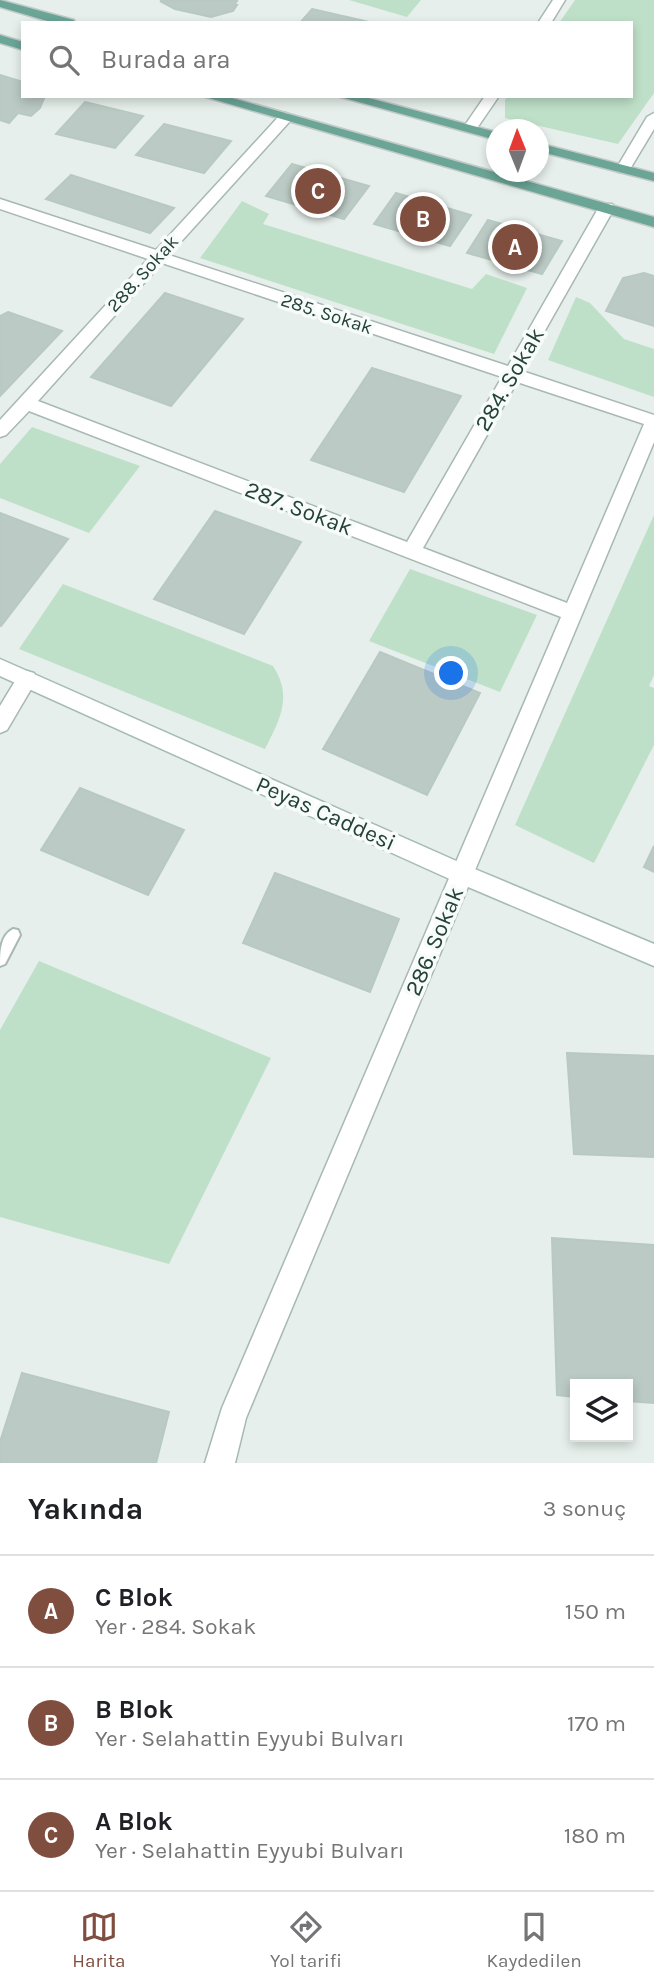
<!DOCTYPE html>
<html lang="tr">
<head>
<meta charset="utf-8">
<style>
	:root { --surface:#fff; --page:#f2f2f2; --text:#202124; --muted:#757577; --line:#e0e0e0; --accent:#7f4e3f }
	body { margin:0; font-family:Karla,sans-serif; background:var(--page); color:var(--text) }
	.controls { position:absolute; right:21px; bottom:21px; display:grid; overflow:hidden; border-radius:0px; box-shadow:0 4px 10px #0003 }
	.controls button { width:63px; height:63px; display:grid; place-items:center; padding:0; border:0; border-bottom:2px solid var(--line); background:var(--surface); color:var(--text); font:35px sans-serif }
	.compass { position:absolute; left:486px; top:119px; width:63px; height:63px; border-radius:50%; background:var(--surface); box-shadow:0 4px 10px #0003; rotate:359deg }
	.you { position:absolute; left:452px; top:674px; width:24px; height:24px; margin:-18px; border:5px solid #fff; border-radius:50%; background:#1a73e8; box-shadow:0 0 0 10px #1a73e833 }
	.badge { display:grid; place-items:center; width:46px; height:46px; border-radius:50%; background:var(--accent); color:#fff; font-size:23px; font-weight:700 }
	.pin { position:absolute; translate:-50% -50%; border:4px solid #fff; box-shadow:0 2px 7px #0006 }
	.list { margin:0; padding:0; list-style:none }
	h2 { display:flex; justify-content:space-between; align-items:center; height:91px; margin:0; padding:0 28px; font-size:30px }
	h2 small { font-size:23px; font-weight:400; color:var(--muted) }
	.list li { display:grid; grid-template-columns:46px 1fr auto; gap:21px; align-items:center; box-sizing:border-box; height:112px; padding:0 28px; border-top:2px solid var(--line) }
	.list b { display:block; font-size:26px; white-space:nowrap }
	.list p { margin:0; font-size:23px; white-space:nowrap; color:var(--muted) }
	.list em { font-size:23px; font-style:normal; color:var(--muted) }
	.icon { flex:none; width:38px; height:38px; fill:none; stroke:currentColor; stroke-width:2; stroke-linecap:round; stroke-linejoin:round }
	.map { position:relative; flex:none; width:654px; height:1463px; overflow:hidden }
	.search { position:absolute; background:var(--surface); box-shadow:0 4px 10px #0003; left:21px; right:21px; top:21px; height:77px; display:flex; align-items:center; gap:18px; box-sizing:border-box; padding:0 24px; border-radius:0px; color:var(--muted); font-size:26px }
	.sheet { height:427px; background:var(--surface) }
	nav { display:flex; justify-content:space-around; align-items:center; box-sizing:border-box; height:98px; border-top:2px solid var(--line); background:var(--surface); font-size:19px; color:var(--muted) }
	nav a { display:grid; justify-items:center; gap:4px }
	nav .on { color:var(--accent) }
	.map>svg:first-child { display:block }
	.green { fill:#bfe0c8 }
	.building { fill:#bbcac4; stroke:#b8c9c2; stroke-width:2 }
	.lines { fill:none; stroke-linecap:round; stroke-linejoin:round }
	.lane-casing { stroke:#a8b8b2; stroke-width:4 }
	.street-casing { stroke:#a8b8b2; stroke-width:3 }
	.secondary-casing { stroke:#a4bbb3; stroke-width:3 }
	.primary-casing { stroke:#c2cac8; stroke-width:3 }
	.lane { fill:#fff; fill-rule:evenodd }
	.street { fill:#fff; fill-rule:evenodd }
	.secondary { fill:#fff; fill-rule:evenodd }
	.primary { fill:#6aa596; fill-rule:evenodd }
	.labels { text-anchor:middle; stroke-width:7; stroke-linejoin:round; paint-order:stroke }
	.far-street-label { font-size:19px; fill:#24423a; stroke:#f7fbf9 }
	.street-label { font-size:23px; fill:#24423a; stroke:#f7fbf9 }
</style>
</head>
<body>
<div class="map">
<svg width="654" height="1463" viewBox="0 0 654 1463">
	<rect width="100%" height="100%" fill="#e6efeb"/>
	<path class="green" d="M349,0H421L407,17Z
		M575,0H654V93L618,144L505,118V100L508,96H631V23H559Z
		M242,201L269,214L263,224L472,289L486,274L527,288L494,354L200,258Z
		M576,297L590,303L624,339L654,349V397L548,360Z
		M32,427L140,466L89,533L0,498V464Z
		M654,515V675L649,686L654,688V745L594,863L515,825Z
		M410,569L537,615L500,692L369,641Z
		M63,584L273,666C293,697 280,719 265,749L19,649Z
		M39,961L271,1058L169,1264L0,1217V1030Z"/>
	<path class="building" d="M235,0L237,1L234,5H237L233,11L211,17L175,9L160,1Z
		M312,9L369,22L300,23Z
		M0,75L23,82V96H45L40,108L31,116L18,113L9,123L0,120Z
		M85,102L143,116L115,148L56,134Z
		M164,124L231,141L204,173L136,155Z
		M292,164L369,186L344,219L266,196Z
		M71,175L174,208L150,233L46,199Z
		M396,193L471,215L450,246L374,224Z
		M488,220L562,241L542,274L467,253Z
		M644,273L654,276V326L606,311L623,278Z
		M165,293L243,319L171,406L91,377Z
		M8,312L62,331L1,395L0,316Z
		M372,368L461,396L404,492L311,460Z
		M215,511L301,542L244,634L154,599Z
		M0,513L68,539L1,626L0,625Z
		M380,652L480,693L427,795L323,749Z
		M80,788L184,830L148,895L41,850Z
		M654,846V872L644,867Z
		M275,873L399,919L370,992L243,943Z
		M567,1053L654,1056V1157L574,1154Z
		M552,1238L654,1245V1403L628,1401V1384H575V1397L557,1395Z
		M22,1373L169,1412L156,1463H0V1442Z"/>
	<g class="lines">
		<defs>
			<path id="lane" d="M13,929L18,930L20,935L5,964L0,966C0,952 0,936 13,929Z"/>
			<path id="street" d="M553,0H565L551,23H538Z
				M485,96H499L475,131H465L463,128Z
				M286,113L293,117L291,120L169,255L508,366L599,207L602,204H612L615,207L522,371L654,415V442L246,1418L235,1463H205L222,1408L561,617L29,411L6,435L0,437V420L148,259L0,209V199L156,250L281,114ZM162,263L502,377L407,542L38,401ZM517,382L644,424L567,603L423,548Z
				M654,113V129L630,169L628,172H618L616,169L647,117Z
				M27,671L34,673L37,679L7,730L0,733V706L20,673Z"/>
			<path id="secondary" d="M0,659L470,867L654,944V966L454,881L0,676Z"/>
			<path id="primary" d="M0,0L74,20L75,23H54L0,7Z
				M0,35L23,42V50L0,43Z
				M202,96H225L654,217V227Z
				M337,96H361L496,132V140Z
				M538,143L654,173V181L538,151Z"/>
		</defs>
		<use href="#lane" class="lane-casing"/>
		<use href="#street" class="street-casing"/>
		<use href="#secondary" class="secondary-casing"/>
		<use href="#primary" class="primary-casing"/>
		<use href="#lane" class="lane"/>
		<use href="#street" class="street"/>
		<use href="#secondary" class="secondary"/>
		<use href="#primary" class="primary"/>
	</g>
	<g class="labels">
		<g class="far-street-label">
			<text transform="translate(142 273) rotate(-48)" y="7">288. Sokak</text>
			<text transform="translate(327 313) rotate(18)" y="7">285. Sokak</text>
		</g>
		<g class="street-label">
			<text transform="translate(509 379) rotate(-60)" y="8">284. Sokak</text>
			<text transform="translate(299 508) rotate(21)" y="8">287. Sokak</text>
			<text transform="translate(326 813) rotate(24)" y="8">Peyas Caddesi</text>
			<text transform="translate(434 941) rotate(-67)" y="8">286. Sokak</text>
		</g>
	</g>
</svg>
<div class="controls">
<button><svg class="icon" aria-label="layers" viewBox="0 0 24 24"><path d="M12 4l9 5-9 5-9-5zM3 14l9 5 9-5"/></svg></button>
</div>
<svg class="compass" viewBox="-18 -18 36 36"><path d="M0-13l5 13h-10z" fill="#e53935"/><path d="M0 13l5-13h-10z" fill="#757577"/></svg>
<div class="you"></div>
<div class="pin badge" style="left:515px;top:247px">A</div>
<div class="pin badge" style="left:423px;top:219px">B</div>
<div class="pin badge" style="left:318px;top:191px">C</div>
<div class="search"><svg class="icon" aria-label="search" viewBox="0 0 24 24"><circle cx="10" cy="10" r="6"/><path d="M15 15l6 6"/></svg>Burada ara</div>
</div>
<section class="sheet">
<h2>Yakında<small>3 sonuç</small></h2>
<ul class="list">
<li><span class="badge">A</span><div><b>C Blok</b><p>Yer · 284. Sokak</p></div><em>150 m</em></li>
<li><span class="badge">B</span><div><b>B Blok</b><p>Yer · Selahattin Eyyubi Bulvarı</p></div><em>170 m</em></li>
<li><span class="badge">C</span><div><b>A Blok</b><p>Yer · Selahattin Eyyubi Bulvarı</p></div><em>180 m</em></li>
</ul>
</section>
<nav>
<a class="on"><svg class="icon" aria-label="map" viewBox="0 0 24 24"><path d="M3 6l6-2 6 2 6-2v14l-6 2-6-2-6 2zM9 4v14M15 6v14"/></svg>Harita</a>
<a><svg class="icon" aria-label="directions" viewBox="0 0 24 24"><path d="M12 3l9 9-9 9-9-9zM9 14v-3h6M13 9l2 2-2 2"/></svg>Yol tarifi</a>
<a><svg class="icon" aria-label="saved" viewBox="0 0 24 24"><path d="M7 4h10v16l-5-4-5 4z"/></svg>Kaydedilen</a>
</nav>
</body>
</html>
